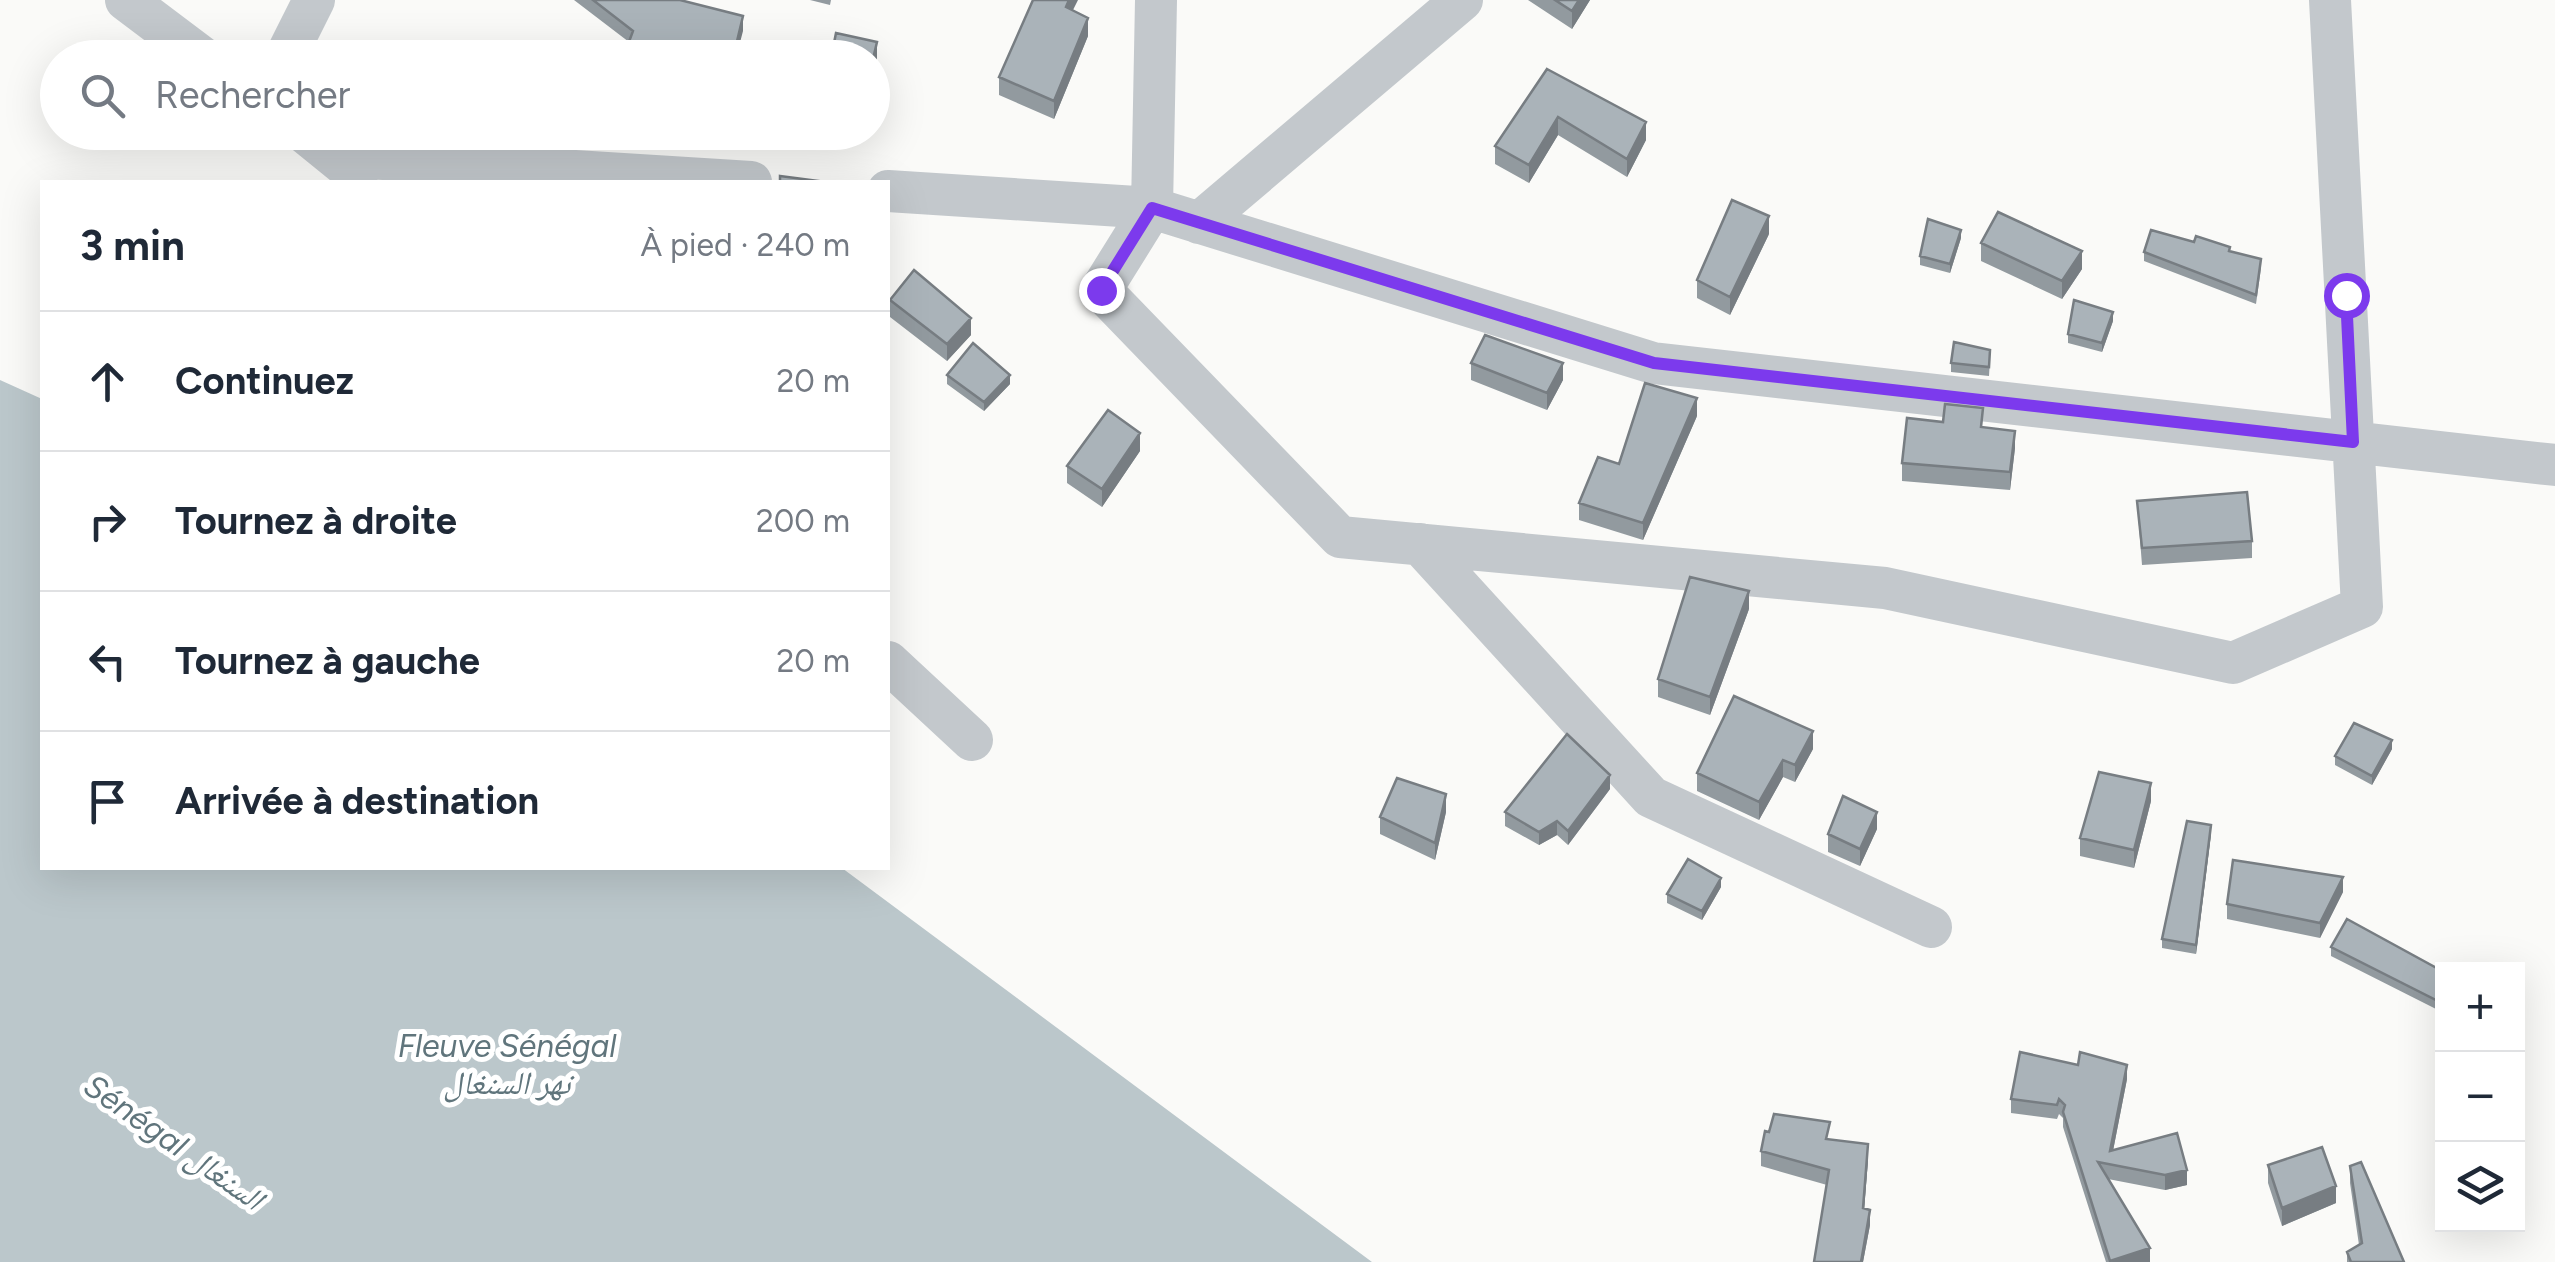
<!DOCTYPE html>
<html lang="fr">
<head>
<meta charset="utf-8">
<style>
	:root { --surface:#fff; --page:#f2f2f3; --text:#1f2937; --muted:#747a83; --line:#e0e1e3 }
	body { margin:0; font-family:Figtree,"Noto Naskh Arabic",sans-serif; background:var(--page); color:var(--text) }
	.controls { position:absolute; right:30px; bottom:30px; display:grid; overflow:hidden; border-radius:0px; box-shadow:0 10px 40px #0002 }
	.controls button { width:90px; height:90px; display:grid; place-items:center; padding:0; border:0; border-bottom:2px solid var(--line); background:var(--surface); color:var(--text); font:50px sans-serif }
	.stop { position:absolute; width:30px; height:30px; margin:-22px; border:8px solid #7c3aed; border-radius:50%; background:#fff }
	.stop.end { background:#7c3aed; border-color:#fff; box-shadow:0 2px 10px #0008 }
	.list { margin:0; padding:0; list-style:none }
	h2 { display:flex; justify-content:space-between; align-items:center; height:130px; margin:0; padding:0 40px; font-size:42px }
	h2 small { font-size:32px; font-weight:400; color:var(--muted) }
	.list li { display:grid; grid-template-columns:65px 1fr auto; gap:30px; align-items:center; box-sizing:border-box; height:140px; padding:0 40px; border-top:2px solid var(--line) }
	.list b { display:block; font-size:38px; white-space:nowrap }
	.list em { font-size:32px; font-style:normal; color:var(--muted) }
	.icon { flex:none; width:55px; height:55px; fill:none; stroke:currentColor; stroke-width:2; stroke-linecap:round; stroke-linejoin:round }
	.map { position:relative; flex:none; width:2555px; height:1262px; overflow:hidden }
	.search { position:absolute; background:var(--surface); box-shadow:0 10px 40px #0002; left:40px; top:40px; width:850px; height:110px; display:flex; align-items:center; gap:25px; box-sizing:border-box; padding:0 35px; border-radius:55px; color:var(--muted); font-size:38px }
	.panel { position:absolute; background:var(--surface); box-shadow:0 10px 40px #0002; left:40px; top:180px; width:850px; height:690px; border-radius:0px }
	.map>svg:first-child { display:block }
	.water { fill:#bbc7cb }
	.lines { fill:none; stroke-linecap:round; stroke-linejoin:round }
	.minor { stroke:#c3c8cc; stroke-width:42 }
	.wall { fill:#929a9f }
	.shaded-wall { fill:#777d82 }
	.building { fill:#aab3b9; stroke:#777d82; stroke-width:2.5 }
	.route { stroke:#7c3aed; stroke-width:12 }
	.labels { text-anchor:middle; stroke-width:10; stroke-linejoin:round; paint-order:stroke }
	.water-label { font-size:32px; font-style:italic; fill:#60757c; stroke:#fff }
</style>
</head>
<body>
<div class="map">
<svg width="2555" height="1262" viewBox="0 0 2555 1262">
	<rect width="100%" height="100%" fill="#fafaf8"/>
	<path class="water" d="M0,380L42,399V868H842L1372,1262H0Z"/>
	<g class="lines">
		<path class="minor" d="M126,0L203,58
			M1156,0L1152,208L1101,290L1340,537L1885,588L2233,663L2362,607L2330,0
			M285,58L314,0
			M304,132L357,175
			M336,156L751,182
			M888,191L1152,208L1653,363L2555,465
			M1199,223L1462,0
			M1420,544L1651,797L1931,927
			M888,662L972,740"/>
	</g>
	<path class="wall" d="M574,0H680L743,31L629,42Z
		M810,0H831L830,5Z
		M1528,0H1590L1572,29Z
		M1073,10L1088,36L1054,119L999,95V77Z
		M1547,69L1646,140L1627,177L1558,135L1529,183L1495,164V146Z
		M681,132H763L762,141Z
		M1769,234L1730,315L1697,298V280Z
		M1961,238L1950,273L1920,265V256Z
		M2194,242L2230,251L2261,268L2256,304L2144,261V252Z
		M1981,243L2082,269L2062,299L1981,261Z
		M890,300L971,335L947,361L890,317Z
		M2113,321L2102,352L2068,343V334Z
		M1990,359L1989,376L1951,372V363Z
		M1471,363L1563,380L1547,410L1471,380Z
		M947,375L1010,384L984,411L947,384Z
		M1697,416L1643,540L1579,520V503L1619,464Z
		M1983,427L2015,448L2010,490L1902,481V463Z
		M1140,451L1102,507L1067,483V466Z
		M2137,501L2252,541V558L2142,565Z
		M1749,609L1710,715L1658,697V679Z
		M1813,749L1795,782L1783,777L1759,820L1697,791V773Z
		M2392,749L2372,785L2335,765V756Z
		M1610,789L1568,845L1557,835L1539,845L1505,826V812Z
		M2151,801L2134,868L2080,856V838Z
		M1446,812L1435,860L1380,834V817Z
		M1877,829L1860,866L1828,852V834Z
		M2211,834L2196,954L2162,948V939Z
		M1721,887L1702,920L1667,903V894Z
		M2343,892L2320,938L2227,919V904Z
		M2331,947L2442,971V997L2436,1009L2331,956Z
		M2127,1079L2113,1151L2187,1185L2165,1190L2108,1179L2150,1262H2106L2063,1127V1118L2059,1114L2057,1119L2011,1113V1099Z
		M1829,1140L1868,1160L1864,1209L1870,1225L1863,1262H1814L1827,1185L1761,1166V1151Z
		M2268,1165L2336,1203L2282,1226L2268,1183Z
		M2350,1166L2404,1262H2347V1252L2359,1245L2350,1183Z"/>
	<path class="shaded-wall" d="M1069,0H1078L1066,24V7Z
		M1579,0H1590L1572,29V11Z
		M743,16V31L736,58H733Z
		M1088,18V36L1054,119V101Z
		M877,42V60L872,80V63Z
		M1558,117V135L1529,183V165Z
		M1646,122V140L1627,177V159Z
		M1769,216V234L1730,315V297Z
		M1961,230V238L1950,273V264Z
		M2082,251V269L2062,299V281Z
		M2113,312V321L2102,352V343Z
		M971,318V335L947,361V344Z
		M1563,363V380L1547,410V393Z
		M1010,375V384L984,411V402Z
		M1697,398V416L1643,540V523Z
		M2015,431V448L2010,490V472Z
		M1140,433V451L1102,507V489Z
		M1749,591V609L1710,715V697Z
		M1813,731V749L1795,782V765Z
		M2392,740V749L2372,785V776Z
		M1783,760V777L1759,820V802Z
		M1610,775V789L1568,845V831Z
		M2151,783V801L2134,868V850Z
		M1446,794V812L1435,860V843Z
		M1877,812V829L1860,866V849Z
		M1557,821V835L1539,845V832Z
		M2211,825V834L2196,954V945Z
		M2343,877V892L2320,938V923Z
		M1721,878V887L1702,920V911Z
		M2442,988V997L2436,1009V1000Z
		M2127,1065V1079L2110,1166V1151Z
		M1868,1144V1160L1863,1224V1208Z
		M2187,1170V1185L2165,1190V1175Z
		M2336,1186V1203L2282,1226V1208Z
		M1870,1210V1225L1863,1262H1861Z
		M2150,1248V1262H2110Z"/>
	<path class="building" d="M593,0H680L743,16L733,58H623L633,31Z
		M1033,0H1069L1066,7L1088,18L1054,101L999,77Z
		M1555,0H1579L1572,11Z
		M836,33L877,42L872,63V58H831Z
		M1547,69L1646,122L1627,159L1558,117L1529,165L1495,146Z
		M780,176L826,182H780Z
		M1732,200L1769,216L1730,297L1697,280Z
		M1998,212L2082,251L2062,281L1981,243Z
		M1928,219L1961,230L1950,264L1920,256Z
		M2151,230L2194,242L2196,236L2230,247L2229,251L2261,259L2256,295L2144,252Z
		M914,270L971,318L947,344L890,300Z
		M2074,300L2113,312L2102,343L2068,334Z
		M1485,335L1563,363L1547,393L1471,363Z
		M1954,342L1990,350L1989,367L1951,363Z
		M973,343L1010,375L984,402L947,375Z
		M1645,383L1697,398L1643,523L1579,503L1598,457L1619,464Z
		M1945,404L1983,408L1981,427L2015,431L2010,472L1902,463L1907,418L1943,422Z
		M1108,410L1140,433L1102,489L1067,466Z
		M2247,492L2252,541L2142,548L2137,501Z
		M1690,577L1749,591L1710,697L1658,679Z
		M1734,696L1813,731L1795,765L1783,760L1759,802L1697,773Z
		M2354,723L2392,740L2372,776L2335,756Z
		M1567,734L1610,775L1568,831L1557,821L1539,832L1505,812Z
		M2099,772L2151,783L2134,850L2080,838Z
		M1397,778L1446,794L1435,843L1380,817Z
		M1843,796L1877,812L1860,849L1828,834Z
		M2187,821L2211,825L2196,945L2162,939Z
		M1688,859L1721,878L1702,911L1667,894Z
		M2233,860L2343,877L2320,923L2227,904Z
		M2347,919L2442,971V988L2436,1000L2331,947Z
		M2020,1052L2078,1065L2080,1052L2127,1065L2110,1151L2177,1133L2187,1170L2165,1175L2098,1162L2150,1248L2110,1261L2063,1112L2065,1105L2059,1099L2057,1105L2011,1099Z
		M1774,1114L1830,1122L1826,1139L1868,1144L1863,1208L1870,1210L1861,1262H1814L1829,1170L1761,1151L1765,1131L1769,1132Z
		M2322,1147L2336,1186L2282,1208L2268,1165Z
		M2361,1162L2404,1262H2351L2347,1252L2362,1243L2350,1166Z"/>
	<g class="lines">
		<path class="route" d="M1101,290L1152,208L1654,363L2353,442L2346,295"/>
	</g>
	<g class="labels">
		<g class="water-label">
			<text x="507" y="1057">Fleuve Sénégal<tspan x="507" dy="37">نهر السنغال</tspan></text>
			<text transform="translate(174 1142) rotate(35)" y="11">Sénégal السنغال</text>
		</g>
	</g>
</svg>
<div class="controls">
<button>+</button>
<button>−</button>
<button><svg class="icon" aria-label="layers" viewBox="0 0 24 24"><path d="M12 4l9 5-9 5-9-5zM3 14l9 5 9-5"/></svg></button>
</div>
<div class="stop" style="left:2346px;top:295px"></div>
<div class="stop end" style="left:1101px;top:290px"></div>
<div class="search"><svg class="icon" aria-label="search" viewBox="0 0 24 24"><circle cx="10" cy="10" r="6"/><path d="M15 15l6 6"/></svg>Rechercher</div>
<section class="panel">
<h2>3 min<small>À pied · 240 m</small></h2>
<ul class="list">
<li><svg class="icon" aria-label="ahead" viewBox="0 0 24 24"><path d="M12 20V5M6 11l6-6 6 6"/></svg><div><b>Continuez</b></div><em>20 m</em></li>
<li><svg class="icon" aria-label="right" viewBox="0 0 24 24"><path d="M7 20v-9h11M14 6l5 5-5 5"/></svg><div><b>Tournez à droite</b></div><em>200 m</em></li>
<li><svg class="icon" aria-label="left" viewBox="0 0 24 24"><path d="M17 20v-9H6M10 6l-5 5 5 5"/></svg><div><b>Tournez à gauche</b></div><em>20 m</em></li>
<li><svg class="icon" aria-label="arrive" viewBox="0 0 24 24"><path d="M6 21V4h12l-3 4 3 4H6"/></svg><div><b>Arrivée à destination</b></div></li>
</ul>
</section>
</div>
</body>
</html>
